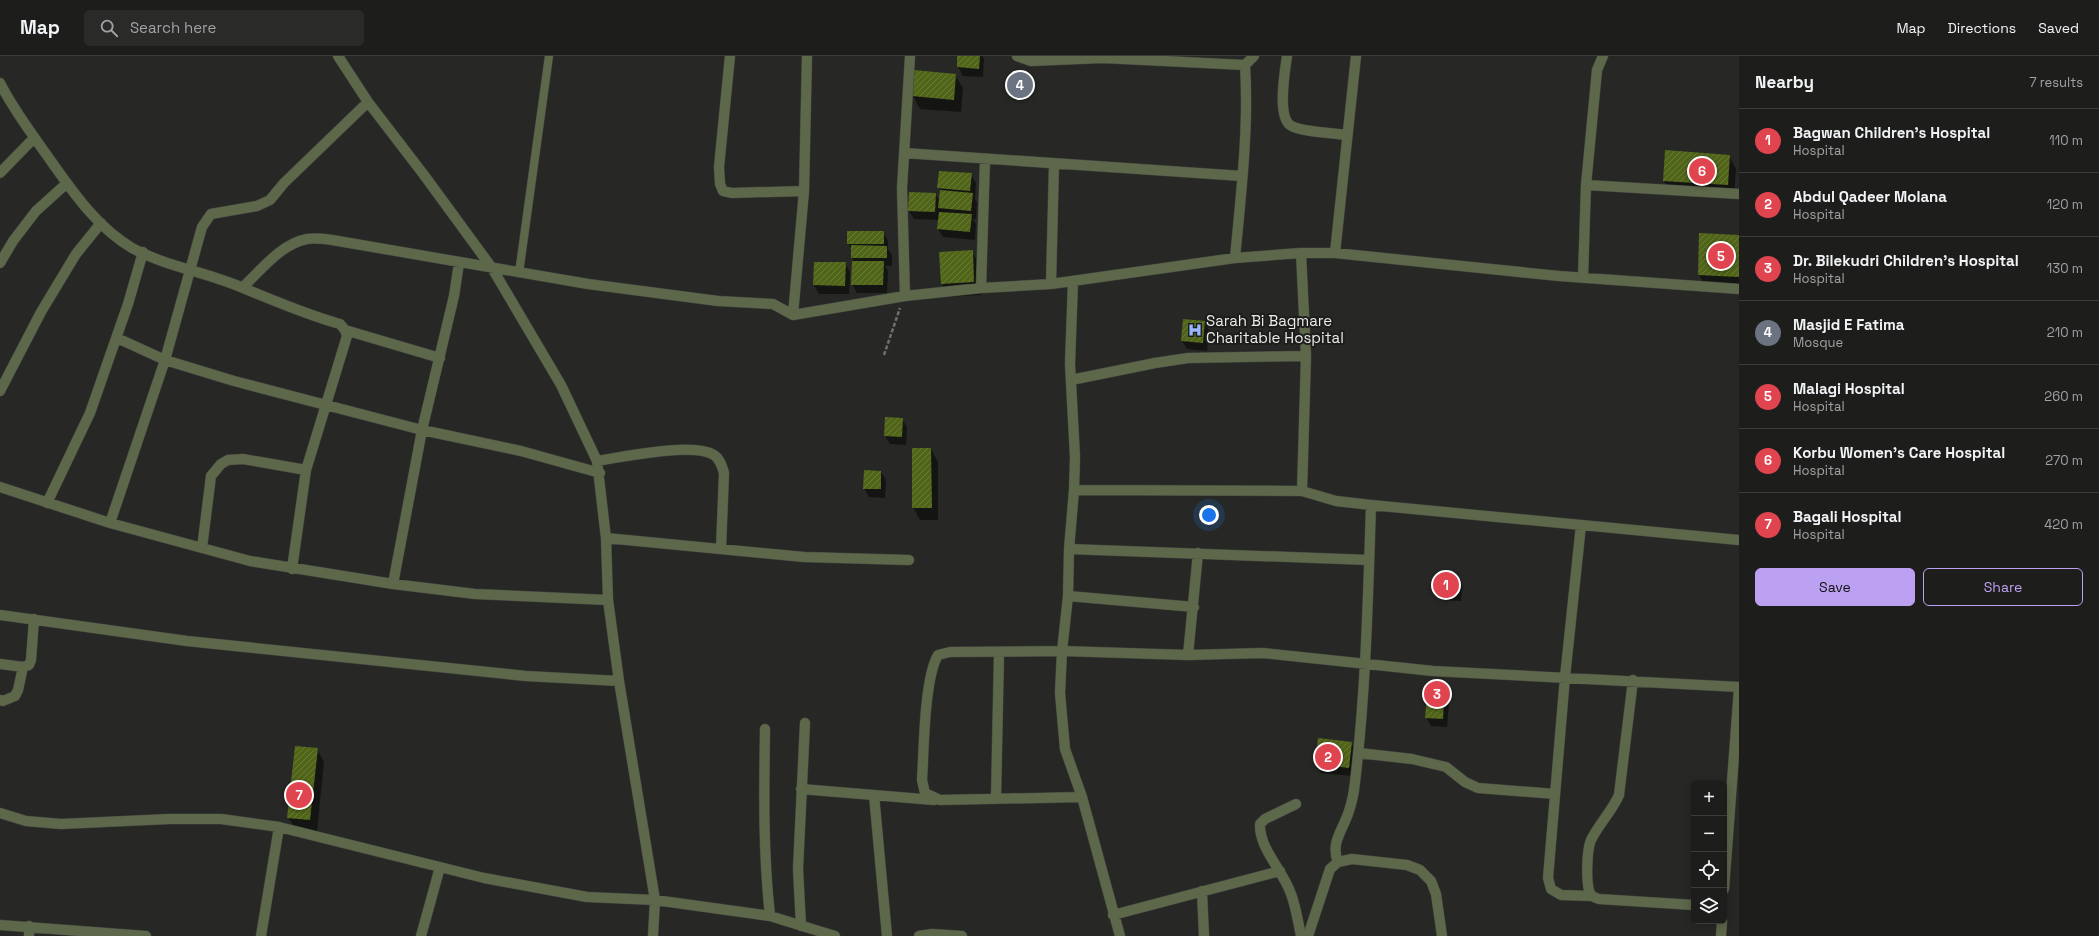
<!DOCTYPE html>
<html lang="en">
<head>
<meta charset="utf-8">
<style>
	:root { --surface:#1d1e1c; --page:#2a2b29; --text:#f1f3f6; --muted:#a0a2a3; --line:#3b3c3b; --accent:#bca0f2 }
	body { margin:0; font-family:"Space Grotesk",sans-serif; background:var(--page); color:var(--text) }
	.controls { position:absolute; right:12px; bottom:12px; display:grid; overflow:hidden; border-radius:6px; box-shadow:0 2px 10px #0003 }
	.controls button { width:36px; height:36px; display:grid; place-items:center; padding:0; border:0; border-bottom:1px solid var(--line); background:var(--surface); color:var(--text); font:20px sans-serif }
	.you { position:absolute; left:1209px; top:459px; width:14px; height:14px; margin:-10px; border:3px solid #fff; border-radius:50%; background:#1a73e8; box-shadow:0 0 0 6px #1a73e833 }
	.badge { display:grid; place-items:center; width:26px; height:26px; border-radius:50%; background:var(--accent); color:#fff; font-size:13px; font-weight:700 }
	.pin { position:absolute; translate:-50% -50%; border:2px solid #fff; box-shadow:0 1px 4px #0006 }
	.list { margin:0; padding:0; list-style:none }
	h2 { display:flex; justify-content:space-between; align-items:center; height:52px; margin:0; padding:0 16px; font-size:17px }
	h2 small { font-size:13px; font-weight:400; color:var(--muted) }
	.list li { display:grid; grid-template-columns:26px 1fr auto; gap:12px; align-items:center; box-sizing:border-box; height:64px; padding:0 16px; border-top:1px solid var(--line) }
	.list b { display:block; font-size:15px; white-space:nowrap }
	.list p { margin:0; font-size:13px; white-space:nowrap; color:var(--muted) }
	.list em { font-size:13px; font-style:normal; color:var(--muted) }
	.actions { display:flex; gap:8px; padding:12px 16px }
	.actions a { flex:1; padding:9px 0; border:1px solid var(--accent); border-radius:6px; text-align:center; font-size:14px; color:var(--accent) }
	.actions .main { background:var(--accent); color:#111 }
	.icon { flex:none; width:22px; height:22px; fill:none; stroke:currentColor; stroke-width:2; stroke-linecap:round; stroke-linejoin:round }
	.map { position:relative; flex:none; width:1739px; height:880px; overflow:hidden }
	header { display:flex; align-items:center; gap:24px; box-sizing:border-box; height:56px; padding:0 20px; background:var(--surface); border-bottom:1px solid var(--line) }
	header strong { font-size:19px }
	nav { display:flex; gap:22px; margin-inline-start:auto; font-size:14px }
	.search { width:280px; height:36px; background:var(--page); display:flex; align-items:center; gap:10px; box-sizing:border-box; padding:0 14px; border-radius:6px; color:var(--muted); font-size:15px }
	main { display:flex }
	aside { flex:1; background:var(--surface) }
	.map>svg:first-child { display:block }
	.shadow { fill:#0007 }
	.building { fill:url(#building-hatch) }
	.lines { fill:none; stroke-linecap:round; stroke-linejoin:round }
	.service-casing { stroke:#424340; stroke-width:9 }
	.minor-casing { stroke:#424340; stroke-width:11 }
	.tertiary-casing { stroke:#424340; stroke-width:11 }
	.path { stroke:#6f706d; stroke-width:2.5; stroke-dasharray:4 2; stroke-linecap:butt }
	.service { stroke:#5d6749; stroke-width:8 }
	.minor { stroke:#5d6749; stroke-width:10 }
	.tertiary { stroke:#5d6749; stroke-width:10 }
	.labels { text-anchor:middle; stroke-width:4; stroke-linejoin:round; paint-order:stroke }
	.poi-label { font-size:15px; fill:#eaebe9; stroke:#1d1e1c; text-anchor:start }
</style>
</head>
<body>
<header>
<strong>Map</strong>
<div class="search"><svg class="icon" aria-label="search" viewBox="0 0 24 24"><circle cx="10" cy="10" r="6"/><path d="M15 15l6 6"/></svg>Search here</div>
<nav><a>Map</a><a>Directions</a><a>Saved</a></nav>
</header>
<main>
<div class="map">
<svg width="1739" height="880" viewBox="0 0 1739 880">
	<defs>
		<pattern id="building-hatch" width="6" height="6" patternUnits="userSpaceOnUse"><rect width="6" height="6" fill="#506518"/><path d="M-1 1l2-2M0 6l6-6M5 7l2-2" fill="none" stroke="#697b3a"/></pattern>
	</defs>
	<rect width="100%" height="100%" fill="#272825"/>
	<path class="shadow" d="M958,0H982L984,3L983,21L963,20L958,11Z
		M955,19L963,32L961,56L920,53L913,40Z
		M1665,96L1729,100L1736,113L1734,142L1671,138L1664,125Z
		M940,116L971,118L976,127L975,143L977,147L976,163H973L976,168L975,184L943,181L938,173L939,164L914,163L909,155L935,138L940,145Z
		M883,176L888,185V193L892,199V210H885L888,215L887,237H857L852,228L854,206L852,201V194L848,187Z
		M1739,180V233L1706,231L1699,219Z
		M972,195L979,208L981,239L949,241L942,228Z
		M815,207H845L850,216L849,238H819L814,229Z
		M1204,266L1209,275L1207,295L1187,293L1182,285Z
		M902,363L907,371L906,389L890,388L885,380Z
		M931,393L938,406V464H920L913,451Z
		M881,416L886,424L885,442L869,441L864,432Z
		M1457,521L1462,530L1461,545L1443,544L1438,536Z
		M1445,629L1450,638L1447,671L1431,670L1426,661Z
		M1351,687L1356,695L1353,720L1321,717L1316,708Z
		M317,693L324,706L317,776L296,774L288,761Z"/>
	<path class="building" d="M957,0H980L979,13L957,11Z
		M914,14L956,18L954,44L912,40Z
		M1665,94L1730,99L1728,129L1663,125Z
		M939,115L972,117L970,135L937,132Z
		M940,134L973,137L971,155L938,152Z
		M909,136L936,137L935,156L908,155Z
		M939,156L972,158L970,176L937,173Z
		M847,175H884V188H847Z
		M1699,177L1739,179V221L1698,219Z
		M851,189L887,190V202H851Z
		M973,194L974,226L941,228L939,196Z
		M852,205H884L883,229H851Z
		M814,206H846L845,230L813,229Z
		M1183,263L1205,265L1203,287L1181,285Z
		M885,361L903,362L902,381L884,380Z
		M912,392H931L932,452H912Z
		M864,414L881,415V433H863Z
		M1437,520H1457V536H1437Z
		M1428,627L1445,628L1443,663L1425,662Z
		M1318,682L1352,686L1349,712L1315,708Z
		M295,690L318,692L310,764L287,762Z"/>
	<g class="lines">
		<defs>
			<path id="service" d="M519,217L549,0"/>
			<path id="minor" d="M338,0L368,46L424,119L492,212L561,329L597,405L606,482L608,544L619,625L655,844L653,880
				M730,0L719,111L720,128L723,135L732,137L804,135
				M1017,0L1031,5L1103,2
				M1103,0V2L1245,9C1249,72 1241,138 1235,202
				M1287,0C1285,15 1277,59 1290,69C1299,76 1335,77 1347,79
				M1245,9L1254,0
				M0,27C13,53 30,75 46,98C71,133 95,170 132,192C167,211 207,216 243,232C275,245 307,259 340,268L345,274L347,280L306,414L292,513
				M904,97L1242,120
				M0,117L34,82
				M1586,129L1739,138
				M1335,197L1356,0
				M0,207L13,185L36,155L67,127
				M1583,222L1586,129L1597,14L1603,0
				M1073,225L1070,308L1075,401L1074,434L1069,493L1068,540L1062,595L1060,637L1065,693L1082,741L1120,880
				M1051,228L1054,108
				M243,231C261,214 281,188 307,183C314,182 324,183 332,184L588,228L718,245L773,248L793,259L905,240L981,232L1051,228L1235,202L1301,197H1335L1559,220L1739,233
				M981,232L985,103
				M905,240L902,132L910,0
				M793,259L804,135L807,0
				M345,274L440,302
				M117,282L165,304L234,325L422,374L521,395L600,417
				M1071,324L1155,307L1188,302L1306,300
				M0,335L41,256L76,198L101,167
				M597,405C622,401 693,386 714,399C720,403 722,410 724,417L721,493
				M0,431L110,467L250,505L393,528L475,538L608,544
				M1074,434L1302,435L1306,300L1301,197
				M1302,435L1336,445L1371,449L1739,484
				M47,447L90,357L128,248L143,196
				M110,467L165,304L202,171L211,158L257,150L270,144L284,127L368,46
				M1581,469L1565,621L1548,822L1551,833L1561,839L1592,840
				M606,482L804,501L909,504
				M202,492L211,420L221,408L228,404L243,403L306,414
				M1069,493L1369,504
				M393,528L422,374L454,240L459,207
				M1068,540L1194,551
				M0,559L187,585L526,620L619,625
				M1188,599L1198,497
				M0,608L23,611L29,609L31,604L34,563
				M1633,624L1619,739C1612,755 1599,768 1591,784C1587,793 1585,830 1591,839C1593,841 1596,842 1599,843L1694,849
				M0,644L3,645L15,640L18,634L23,611
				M765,673C764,736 763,796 770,860
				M1359,697L1412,703L1446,711L1465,726L1478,732L1555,738
				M801,733L934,744
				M874,739L887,880
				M1082,741L940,744L925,737L922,724C924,694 924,623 938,599L950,596L1062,595L1188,599L1263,597L1433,615L1739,631
				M996,742L999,597
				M1296,748L1265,763L1260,768C1259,793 1283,814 1291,838C1296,851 1298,866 1301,880
				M0,757L26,765L61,768L169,763H221L279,771L484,822L587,841L655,844L770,860L835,880
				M1338,806C1330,787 1343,774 1349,755C1352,746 1354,736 1355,726C1366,634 1368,541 1371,449
				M1202,835L1204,880
				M1113,859L1280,815
				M0,869L146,880
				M801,870L798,813L805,667
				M29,880V870
				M261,880L279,771
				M421,880L440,811
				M919,880L932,878L962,880
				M1308,880L1330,813L1338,806L1352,803L1407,809L1420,814L1431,825L1436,838L1442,880"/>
			<path id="tertiary" d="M1724,833L1739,632
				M1721,880L1722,865"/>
		</defs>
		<use href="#service" class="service-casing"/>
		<use href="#minor" class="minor-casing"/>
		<use href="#tertiary" class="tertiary-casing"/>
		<path class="path" d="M884,299L900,252"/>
		<use href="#service" class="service"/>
		<use href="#minor" class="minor"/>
		<use href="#tertiary" class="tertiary"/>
	</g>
	<defs>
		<symbol id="hospital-bare" viewBox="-9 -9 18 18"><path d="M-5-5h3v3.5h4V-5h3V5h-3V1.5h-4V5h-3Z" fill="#97b6fd" stroke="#1d1e1c" stroke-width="2.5" paint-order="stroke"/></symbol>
	</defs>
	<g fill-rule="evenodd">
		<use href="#hospital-bare" x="1185" y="264" width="20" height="20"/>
	</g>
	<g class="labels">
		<g class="poi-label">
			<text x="1206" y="270">Sarah Bi Bagmare<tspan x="1206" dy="17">Charitable Hospital</tspan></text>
		</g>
	</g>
</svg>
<div class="controls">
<button>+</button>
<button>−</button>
<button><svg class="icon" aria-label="locate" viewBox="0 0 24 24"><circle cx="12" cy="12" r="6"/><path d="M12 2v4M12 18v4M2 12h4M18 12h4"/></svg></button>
<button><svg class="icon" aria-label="layers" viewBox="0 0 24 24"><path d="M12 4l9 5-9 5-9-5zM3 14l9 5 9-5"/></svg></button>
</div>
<div class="you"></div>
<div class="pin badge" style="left:1446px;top:529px;background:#e0444e">1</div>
<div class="pin badge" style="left:1328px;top:701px;background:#e0444e">2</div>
<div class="pin badge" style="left:1437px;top:638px;background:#e0444e">3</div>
<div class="pin badge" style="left:1020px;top:29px;background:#6b7280">4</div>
<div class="pin badge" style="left:1721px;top:200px;background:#e0444e">5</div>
<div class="pin badge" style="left:1702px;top:115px;background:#e0444e">6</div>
<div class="pin badge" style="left:299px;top:739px;background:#e0444e">7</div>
</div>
<aside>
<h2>Nearby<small>7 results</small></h2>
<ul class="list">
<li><span class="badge" style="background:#e0444e">1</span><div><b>Bagwan Children's Hospital</b><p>Hospital</p></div><em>110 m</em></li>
<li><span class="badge" style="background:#e0444e">2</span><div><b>Abdul Qadeer Molana</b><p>Hospital</p></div><em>120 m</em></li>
<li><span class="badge" style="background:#e0444e">3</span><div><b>Dr. Bilekudri Children's Hospital</b><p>Hospital</p></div><em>130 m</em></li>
<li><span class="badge" style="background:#6b7280">4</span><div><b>Masjid E Fatima</b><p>Mosque</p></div><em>210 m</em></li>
<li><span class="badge" style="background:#e0444e">5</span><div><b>Malagi Hospital</b><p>Hospital</p></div><em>260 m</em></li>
<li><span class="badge" style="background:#e0444e">6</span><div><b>Korbu Women's Care Hospital</b><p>Hospital</p></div><em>270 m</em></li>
<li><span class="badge" style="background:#e0444e">7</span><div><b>Bagali Hospital</b><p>Hospital</p></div><em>420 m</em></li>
</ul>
<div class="actions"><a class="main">Save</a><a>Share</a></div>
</aside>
</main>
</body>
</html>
